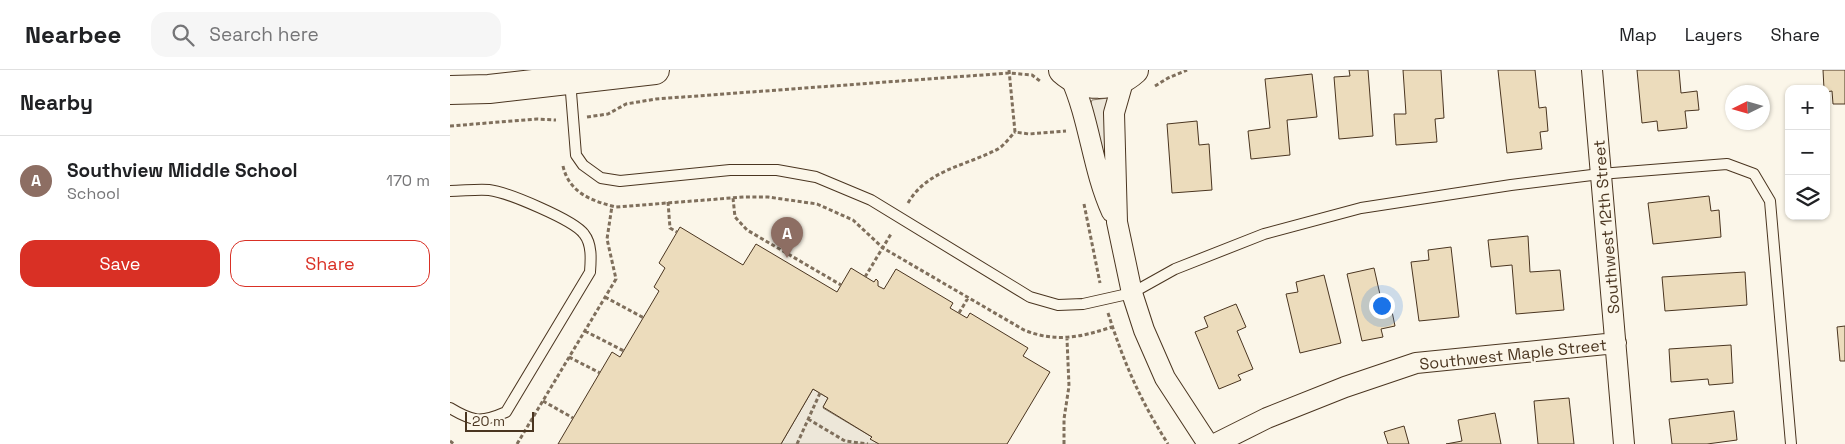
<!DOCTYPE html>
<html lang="en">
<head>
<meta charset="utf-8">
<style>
	:root { --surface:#fff; --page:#f6f6f6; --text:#202124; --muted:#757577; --line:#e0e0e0; --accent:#d93025 }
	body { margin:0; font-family:"Space Grotesk",sans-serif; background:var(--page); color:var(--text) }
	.controls { position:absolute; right:15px; top:15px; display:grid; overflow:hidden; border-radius:10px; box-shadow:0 1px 4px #0004 }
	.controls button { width:45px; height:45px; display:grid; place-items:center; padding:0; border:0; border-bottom:1px solid var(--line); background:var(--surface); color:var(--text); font:25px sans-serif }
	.compass { position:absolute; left:1275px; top:15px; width:45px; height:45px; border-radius:50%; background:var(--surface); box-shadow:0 1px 4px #0004; rotate:265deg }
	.scale { position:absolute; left:15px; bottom:12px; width:69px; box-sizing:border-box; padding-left:5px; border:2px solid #4a3520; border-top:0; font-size:14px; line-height:18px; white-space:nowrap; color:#4a3520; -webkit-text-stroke:4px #fbf6e9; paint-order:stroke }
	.you { position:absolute; left:931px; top:235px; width:18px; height:18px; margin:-12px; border:4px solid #fff; border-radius:50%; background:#1a73e8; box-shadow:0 0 0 8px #1a73e833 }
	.badge { display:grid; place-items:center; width:32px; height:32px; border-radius:50%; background:var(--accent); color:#fff; font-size:16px; font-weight:700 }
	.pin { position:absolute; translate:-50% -41px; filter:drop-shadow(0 1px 2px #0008) }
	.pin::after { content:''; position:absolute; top:26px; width:18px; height:15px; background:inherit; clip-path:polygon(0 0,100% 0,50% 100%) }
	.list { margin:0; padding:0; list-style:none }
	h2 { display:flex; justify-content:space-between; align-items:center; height:65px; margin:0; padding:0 20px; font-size:21px }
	h2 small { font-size:16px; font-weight:400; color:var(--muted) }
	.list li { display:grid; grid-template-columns:32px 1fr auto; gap:15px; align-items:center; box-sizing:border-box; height:90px; padding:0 20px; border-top:1px solid var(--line) }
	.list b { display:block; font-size:19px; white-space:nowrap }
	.list p { margin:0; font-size:16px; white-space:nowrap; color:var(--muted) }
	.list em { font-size:16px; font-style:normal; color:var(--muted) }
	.actions { display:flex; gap:10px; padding:15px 20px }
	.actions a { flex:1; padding:11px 0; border:1px solid var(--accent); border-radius:15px; text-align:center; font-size:18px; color:var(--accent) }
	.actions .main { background:var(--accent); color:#fff }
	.icon { flex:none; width:28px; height:28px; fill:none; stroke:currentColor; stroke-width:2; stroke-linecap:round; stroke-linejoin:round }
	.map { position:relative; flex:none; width:1395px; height:374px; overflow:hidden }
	header { display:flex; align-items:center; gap:30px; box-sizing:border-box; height:70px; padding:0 25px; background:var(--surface); border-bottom:1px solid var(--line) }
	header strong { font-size:24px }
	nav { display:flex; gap:28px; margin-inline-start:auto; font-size:18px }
	.search { width:350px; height:45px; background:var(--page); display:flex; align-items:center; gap:12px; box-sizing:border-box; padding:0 18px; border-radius:15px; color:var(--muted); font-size:19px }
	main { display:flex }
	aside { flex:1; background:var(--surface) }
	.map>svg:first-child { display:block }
	.parking { fill:#ede7d9; stroke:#887966 }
	.building { fill:#ecdcbc; stroke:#4a3520 }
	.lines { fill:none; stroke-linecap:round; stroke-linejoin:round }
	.lane-casing { stroke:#4a3520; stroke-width:12 }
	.street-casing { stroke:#4a3520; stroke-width:22 }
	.secondary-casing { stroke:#4a3520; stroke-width:30 }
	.path { stroke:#7f6f5c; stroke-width:3; stroke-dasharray:4 2.5; stroke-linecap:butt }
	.lane { stroke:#fbf6e9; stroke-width:10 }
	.street { stroke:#fbf6e9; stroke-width:20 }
	.secondary { stroke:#fbf6e9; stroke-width:28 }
	.labels { text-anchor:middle; stroke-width:4; stroke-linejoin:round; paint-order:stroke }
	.street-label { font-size:16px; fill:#4a3520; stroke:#fbf6e9 }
</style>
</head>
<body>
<header>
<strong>Nearbee</strong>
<div class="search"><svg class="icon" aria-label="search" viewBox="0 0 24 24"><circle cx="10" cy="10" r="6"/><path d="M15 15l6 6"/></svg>Search here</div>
<nav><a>Map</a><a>Layers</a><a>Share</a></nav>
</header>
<main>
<aside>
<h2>Nearby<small></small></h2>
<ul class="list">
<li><span class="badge" style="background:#8d6e63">A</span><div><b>Southview Middle School</b><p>School</p></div><em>170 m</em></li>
</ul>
<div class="actions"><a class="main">Save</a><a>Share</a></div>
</aside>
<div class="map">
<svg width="1395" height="374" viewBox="0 0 1395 374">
	<rect width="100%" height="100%" fill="#fbf6e9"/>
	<path class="parking" d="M658,28V107L644,59L641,33L642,30Z
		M363,319L378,328L373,338L422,367L421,369L429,374H331Z"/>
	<path class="building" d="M899,0H918L923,66L889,69L884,7L900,6Z
		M953,0H991L994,48L985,49L987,72L946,75L944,44H956Z
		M1048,0H1085L1089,38L1096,37L1098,61L1090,62L1092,79L1057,83Z
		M1187,0H1229L1231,23L1247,21L1249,40L1235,41L1237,58L1208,61L1207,51L1192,53Z
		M1373,0H1395V34H1383L1382,21L1376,22V19H1374Z
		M862,4L867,47L837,50L840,85L801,89L798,61L820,58L815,9Z
		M747,51L749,75L759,74L762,120L722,123L717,54Z
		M1259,126L1261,141L1269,140L1271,167L1203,174L1198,133Z
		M230,157L293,195L306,174L387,222L401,198L424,212L426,209L428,211V216L434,219L446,199L503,233L500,238L517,248L520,243L578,278L573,286L600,302L557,374H429L420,369L422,367L373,337L378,328L363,319L331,374H108L162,282L170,287L209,221L204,217L215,198L209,193Z
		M1078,166L1080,202L1110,200L1114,240L1066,244L1062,195L1041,197L1038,170Z
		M1001,177L1009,247L969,251L961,192L979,190L978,180Z
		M924,198L931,229L939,227L945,256L931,259L933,267L912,271L897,204Z
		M1295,202L1297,235L1215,241L1212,207Z
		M874,205L891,273L850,283L836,224L848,222L846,212Z
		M786,234L796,257L787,261L803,299L788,305L791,310L769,319L745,262L758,257L754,247Z
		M1395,256V291H1390L1387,257Z
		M1281,275L1283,313L1259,315L1258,309L1221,312L1219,279Z
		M1119,328L1124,374H1088L1084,331Z
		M1284,341L1287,370L1257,374H1222L1219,349Z
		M1045,343L1051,374H996L1012,371L1008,350Z
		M954,356L959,374H938L934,362Z"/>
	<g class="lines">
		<defs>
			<path id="lane" d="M120,10L126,85L133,95L151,108L170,111L280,100H327L366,107L421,130L580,227L608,235L633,234L682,223L725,199L814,164L911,138L1061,115L1150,104L1277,94L1304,104L1320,131L1341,374
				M0,121C13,121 26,119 39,120C57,122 124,150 134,164C142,174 141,189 140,202L56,342C31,353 23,352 0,338"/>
			<path id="street" d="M1142,0L1174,374
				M620,6C640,50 642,98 662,142
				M674,8L664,43L667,152L682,223L694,260L715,308L758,374
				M765,374L817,348L895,317L966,293L1166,273"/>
			<path id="secondary" d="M613,0C633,18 663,19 684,0
				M0,20L39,19L205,0"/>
		</defs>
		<use href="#lane" class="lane-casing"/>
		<use href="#street" class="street-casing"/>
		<use href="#secondary" class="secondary-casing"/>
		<path class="path" d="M559,0L565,62L579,64L616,61
			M705,16L718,8L737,0
			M137,47L158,44L176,34L206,29L559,3L582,5L590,11
			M0,56L87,49L106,50
			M113,96C119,123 142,131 166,137L294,127H318L367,134L403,150L433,178L574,260C606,273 631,267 662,257
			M283,128L285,147L297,160L391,215
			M218,132L220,158L227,162
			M458,133C477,100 515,96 546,80C553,77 559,68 565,62
			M634,134L650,213
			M415,207L441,164
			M155,227L194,248
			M509,243L518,228
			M658,243C674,293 690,330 718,374
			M135,261L174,281
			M119,287L150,303
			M93,331L123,348
			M358,349L395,371L418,374
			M0,371L4,374
			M67,374L166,209L157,169L162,136
			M347,374L370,323
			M614,374V349L619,316L617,269"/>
		<use href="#lane" class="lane"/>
		<use href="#street" class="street"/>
		<use href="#secondary" class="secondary"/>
	</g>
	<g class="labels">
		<g class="street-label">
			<text transform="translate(1156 157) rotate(-95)" y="6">Southwest 12th Street</text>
			<text transform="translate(1063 284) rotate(-6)" y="6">Southwest Maple Street</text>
		</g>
	</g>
</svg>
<div class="controls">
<button>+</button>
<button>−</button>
<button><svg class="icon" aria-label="layers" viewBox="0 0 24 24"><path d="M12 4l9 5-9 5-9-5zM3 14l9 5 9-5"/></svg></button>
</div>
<svg class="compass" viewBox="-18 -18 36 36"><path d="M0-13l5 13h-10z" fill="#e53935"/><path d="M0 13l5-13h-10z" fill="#757577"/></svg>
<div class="scale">20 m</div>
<div class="you"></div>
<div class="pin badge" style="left:337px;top:188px;background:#8d6e63">A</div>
</div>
</main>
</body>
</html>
